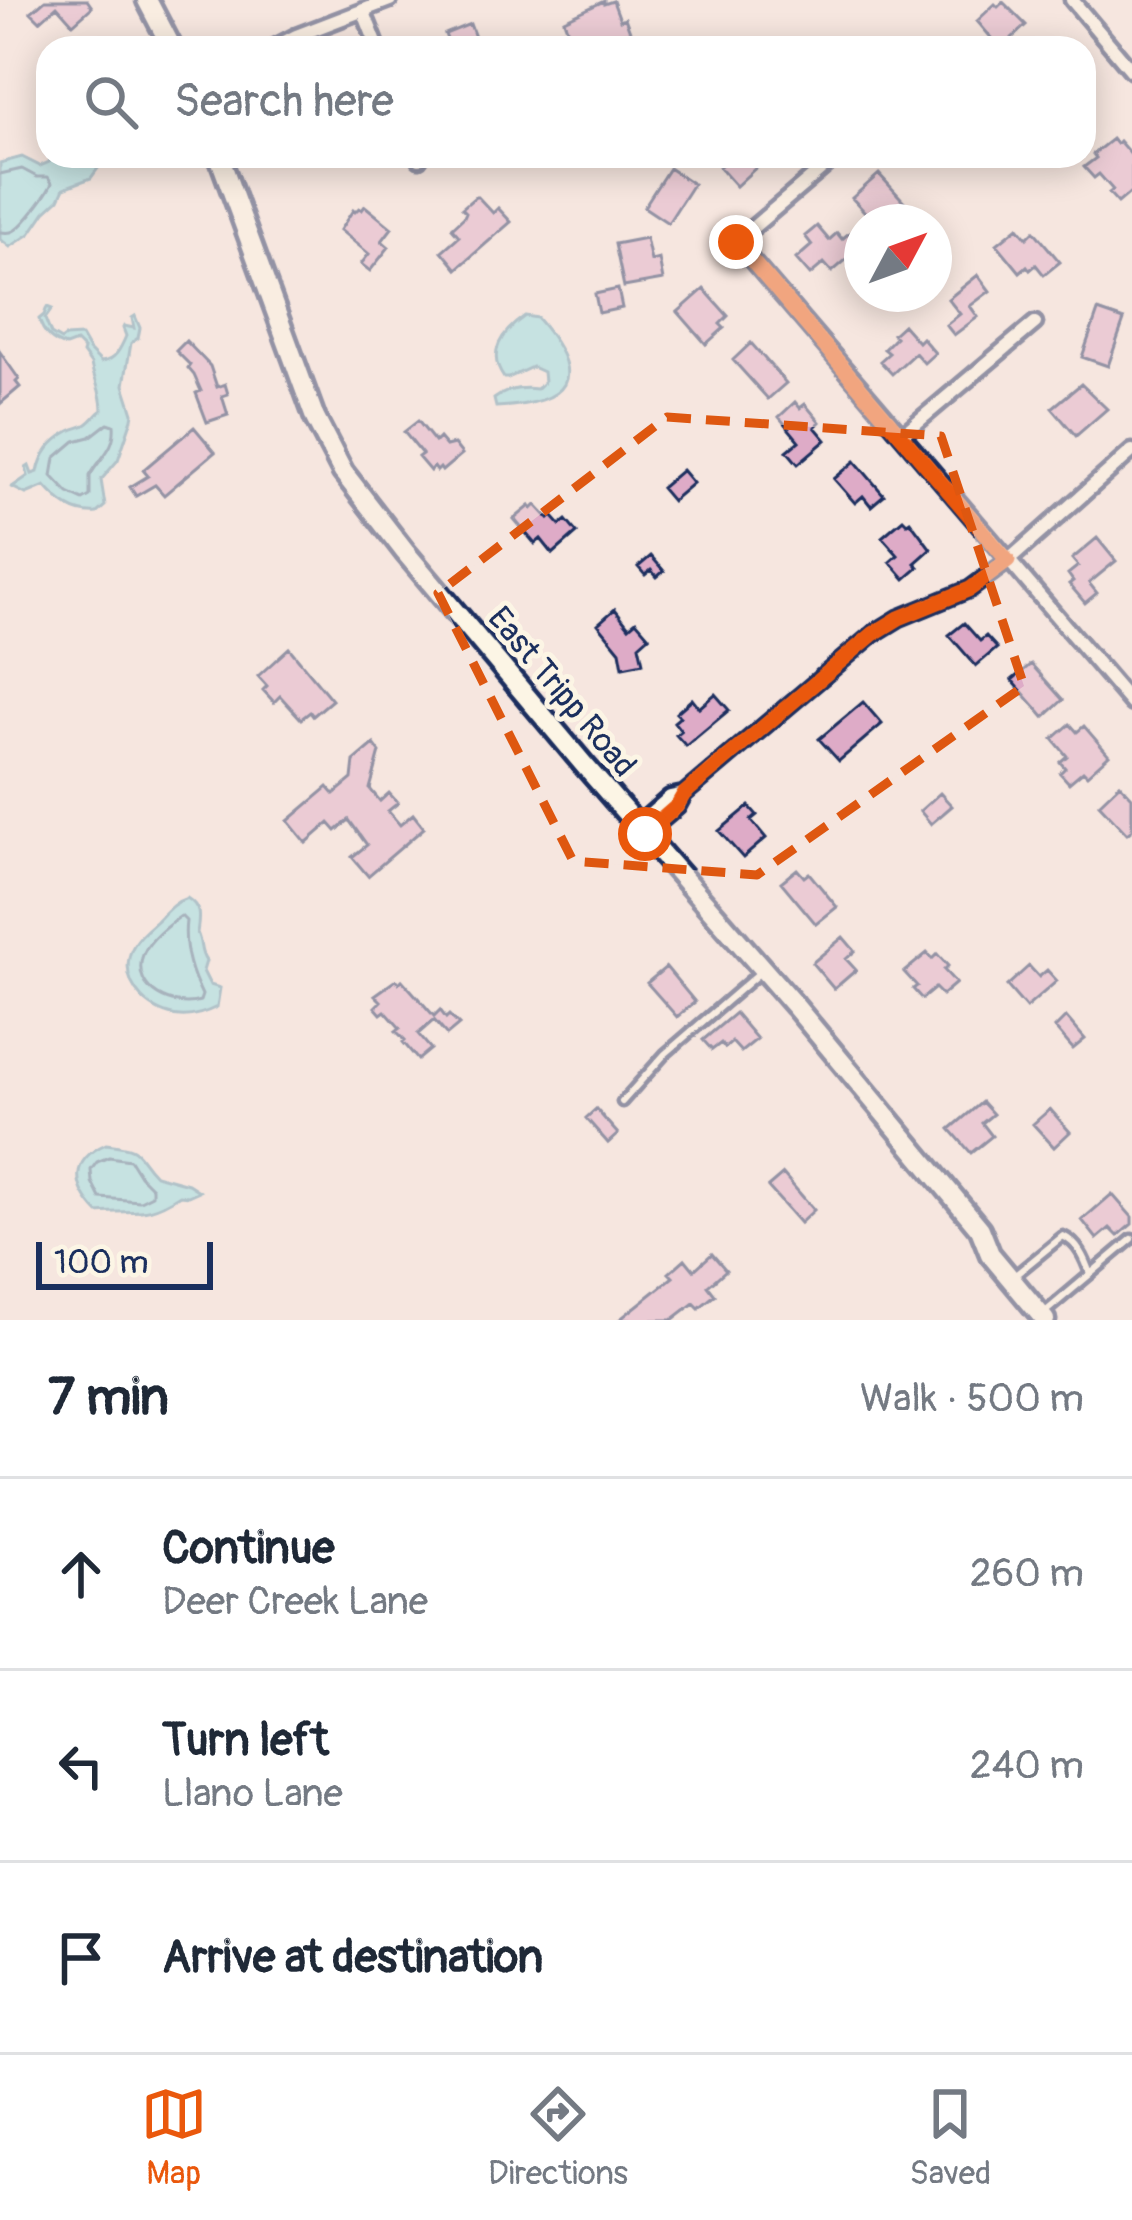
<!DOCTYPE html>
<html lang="en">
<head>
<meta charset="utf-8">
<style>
	:root { --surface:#fff; --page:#f2f2f3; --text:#1f2937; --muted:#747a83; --line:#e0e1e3; --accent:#ea580c }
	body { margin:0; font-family:Pangolin,sans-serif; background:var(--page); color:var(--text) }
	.compass { position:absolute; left:844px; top:204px; width:108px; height:108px; border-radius:50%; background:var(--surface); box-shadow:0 6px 30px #0003; rotate:49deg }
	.scale { position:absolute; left:36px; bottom:30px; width:177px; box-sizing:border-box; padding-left:12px; border:6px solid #1b2f5e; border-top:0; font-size:33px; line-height:42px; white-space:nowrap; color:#1b2f5e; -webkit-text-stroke:9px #fcf5e5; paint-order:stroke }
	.stop { position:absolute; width:36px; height:36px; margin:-27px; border:9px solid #ea580c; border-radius:50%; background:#fff }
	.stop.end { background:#ea580c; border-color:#fff; box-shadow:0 3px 12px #0008 }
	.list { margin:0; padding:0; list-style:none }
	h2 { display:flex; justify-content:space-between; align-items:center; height:156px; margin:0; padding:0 48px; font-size:51px }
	h2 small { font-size:39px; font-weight:400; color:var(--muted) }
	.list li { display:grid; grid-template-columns:78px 1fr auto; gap:36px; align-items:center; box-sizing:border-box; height:192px; padding:0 48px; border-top:3px solid var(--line) }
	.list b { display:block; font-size:45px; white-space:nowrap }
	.list p { margin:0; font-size:39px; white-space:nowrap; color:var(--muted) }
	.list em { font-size:39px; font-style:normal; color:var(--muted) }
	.icon { flex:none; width:66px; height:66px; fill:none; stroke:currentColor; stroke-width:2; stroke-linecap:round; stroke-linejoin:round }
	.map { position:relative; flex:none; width:1132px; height:1320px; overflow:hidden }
	.search { position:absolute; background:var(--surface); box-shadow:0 6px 30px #0003; left:36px; right:36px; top:36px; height:132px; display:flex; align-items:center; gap:30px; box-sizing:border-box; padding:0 42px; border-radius:36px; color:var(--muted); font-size:45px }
	.sheet { height:732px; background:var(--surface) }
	nav { display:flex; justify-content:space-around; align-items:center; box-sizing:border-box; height:168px; border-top:3px solid var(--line); background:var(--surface); font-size:33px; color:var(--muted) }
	nav a { display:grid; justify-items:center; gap:6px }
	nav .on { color:var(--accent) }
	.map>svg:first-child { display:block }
	.water { fill:#8cdde4; stroke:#5f97ae; stroke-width:3 }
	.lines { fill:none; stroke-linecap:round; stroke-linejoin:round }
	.shore { stroke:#487594; stroke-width:3 }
	.building { fill:#deabc7; stroke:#1b2f5e; stroke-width:3 }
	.lane-casing { stroke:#1b2f5e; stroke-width:15 }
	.street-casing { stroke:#1b2f5e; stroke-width:21 }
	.secondary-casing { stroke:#1b2f5e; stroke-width:27 }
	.lane { stroke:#fcf5e5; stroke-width:6 }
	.street { stroke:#fcf5e5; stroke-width:12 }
	.secondary { stroke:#fcf5e5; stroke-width:18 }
	.route { stroke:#ea580c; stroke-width:15 }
	.marked { fill:none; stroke:#de5710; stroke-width:9; stroke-dasharray:24 15; stroke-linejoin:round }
	.labels { text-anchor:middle; stroke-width:10; stroke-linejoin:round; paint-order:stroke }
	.street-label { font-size:33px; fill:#1b2f5e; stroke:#fcf5e5 }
</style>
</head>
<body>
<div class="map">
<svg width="1132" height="1320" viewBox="0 0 1132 1320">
	<rect width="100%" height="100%" fill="#f6e6df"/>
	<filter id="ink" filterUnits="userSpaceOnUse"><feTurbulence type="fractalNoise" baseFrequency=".00833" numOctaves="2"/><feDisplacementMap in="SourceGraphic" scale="24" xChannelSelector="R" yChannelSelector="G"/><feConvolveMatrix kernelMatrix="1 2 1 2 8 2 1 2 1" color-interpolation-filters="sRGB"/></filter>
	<g filter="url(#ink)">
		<path class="water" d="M52,156H96L99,167L91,178L64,188L59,199L45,212L30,234L10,247L0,239V163L22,157L40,166L49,162Z
			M47,307L52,309L45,319L51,334L61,340L65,337L81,336L89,350L101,362C115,361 121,348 126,336L123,328L124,326L134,328L132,318L135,316L140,328L138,338L131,343L124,385L133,413L132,419L118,460L101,480L105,506L97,513C74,515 58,501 45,486L26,494L12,487L28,476L26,468L29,466L32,474L38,472C41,455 50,442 68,432C73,428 81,428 87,424C93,420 96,414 102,410C102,390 94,381 91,364L83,353L84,350L76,342L66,346C51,342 43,333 39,319L44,315Z
			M525,316L537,318C590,379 570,404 496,407L494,399C506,389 521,387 537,389L544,382L543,372L532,367L508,378H504C486,353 502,332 525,316Z
			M187,898C202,907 199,919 197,933C202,942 199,952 206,961L203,971L210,985L220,988L217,1007C205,1013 193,1017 180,1016C152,1014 123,988 129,958C132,941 146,931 157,921C167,911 174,902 187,898Z
			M106,1144C145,1149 132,1151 155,1175L188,1184L199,1191L188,1196L180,1195C145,1218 136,1209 98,1213C72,1186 70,1160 106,1144Z"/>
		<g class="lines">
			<path class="shore" d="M0,174L22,169L37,177H48L52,183C48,193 21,230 11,232C7,233 4,232 0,232
				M108,423L114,425C116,449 100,457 90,476V496L83,500L68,493L52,476L55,458L75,441L90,437Z
				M181,916L186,921C183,946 191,973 202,995L200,1001C174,1009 133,991 142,958C146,941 168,925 181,916Z
				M109,1157L130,1160L140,1176L152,1188V1195L140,1201L100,1198L92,1182L91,1170L97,1162Z"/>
		</g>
		<path class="building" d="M45,0H87L92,7L73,24L57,6L40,21L31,12Z
			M604,1V4L613,1L620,20L625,18L631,34L595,48H574L564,20Z
			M1003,2L1026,25L1012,38L1014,40L1005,48H985L994,41L977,21L995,4L998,7Z
			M470,24L479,48H450L445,34Z
			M1112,139L1116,144L1119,141L1132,156V191L1118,203L1109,193L1113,190L1099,174L1094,178L1084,167L1096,158L1093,154Z
			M731,156H755L761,163L736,186L719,167Z
			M669,168L693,184L668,223L644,207Z
			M879,174L908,206L898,215L892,208L874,222L852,198Z
			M475,197H478L493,213L498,208L511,222L457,269L442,251L459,236L452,228L464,217L466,212L462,208Z
			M365,206L392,228L382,241L389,247L370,271L361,264L369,254L340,230L353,210L355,212L359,208L362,210Z
			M817,226L829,240L837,233L842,239L849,233L861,247L832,272L824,263L810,275L796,259L812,245L805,236Z
			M1018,227L1027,238L1034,231L1060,262L1044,275L1036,265L1030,270L1027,266L1020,272L997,244Z
			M646,238L651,261L659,259L663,280L624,287L615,244Z
			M978,275L990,291L970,306L978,317L954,335L946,325L960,314L948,299Z
			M618,289L622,308L599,313L595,294Z
			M704,289L728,316L720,324L724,328L706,344L678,312Z
			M1098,311L1124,320L1108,366L1082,357Z
			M903,325L918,342L922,338L935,353L924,363L915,353L892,374L880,361L889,353L884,349L896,337L893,334Z
			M186,341L210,366L217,387L225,384L228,394L222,396L228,415L207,422L196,393L201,391L194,375L188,368L190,365L176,351Z
			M751,343L786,383L768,399L733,360Z
			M0,352L19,379L16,382L20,387L0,404Z
			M1081,384L1107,409L1076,436L1052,408Z
			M795,402L800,408L805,404L820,422L815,427L826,440L798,464L787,451L799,441L779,417Z
			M418,421L435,442L439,438L446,446L454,444L462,454L442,471L440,468L437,471L434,467L430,471L418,457L422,454L404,432Z
			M194,427L215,452L164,495L155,485L136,496L130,487L148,476L143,470Z
			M855,461L884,495L871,506L863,496L855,503L834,479Z
			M682,470L693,483L672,501L661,488Z
			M536,505L549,519L552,516L560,525L566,520L577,533L553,554L541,539L535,544L514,519L530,506L532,509Z
			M903,519L907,523L910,521L931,549L915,563L919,567L905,579L890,562L898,555L882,537Z
			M1097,538L1116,561L1089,583L1097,593L1085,603L1069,584L1073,581L1068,574L1078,566L1072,559Z
			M651,556L664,571L657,577L651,570L645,575L638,567Z
			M615,609L629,627L636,621L649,636L639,645L643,663L623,667L620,651L598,624Z
			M964,623L980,641L986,636L997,648L976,666L949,635Z
			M289,648L332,700L313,716L310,712L301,719L280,696L274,702L263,690L267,686L258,676Z
			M1031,664L1063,700L1044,717L1012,680Z
			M715,694L729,710L686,746L676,735L681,731L674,722L680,717L676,713L692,699L699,708Z
			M863,702L882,724L839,761L819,739Z
			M1070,724L1077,732L1084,726L1109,755L1087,775L1083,771L1069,783L1060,773L1065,768L1060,762L1067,756L1053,739Z
			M374,744L380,752L370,789L380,801L389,793L398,803L388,811L400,825L413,814L424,828L368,876L352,857L367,845L349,820L336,831L329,823L306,843L288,821L328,787L334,794L352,779L354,761Z
			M1120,784L1132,797V830L1127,834L1099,804Z
			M940,793L952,806L931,824L920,811Z
			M749,806L757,815L751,820L766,838L743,858L719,831Z
			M797,869L804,877L809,873L837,907L816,924L781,882Z
			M843,937L855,951L846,959L856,970L834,989L812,963Z
			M927,953L932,959L937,954L948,966L944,970L956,983L942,995L935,988L922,999L913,989L917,986L904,972Z
			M1029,966L1039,977L1047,970L1057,981L1026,1008L1007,986Z
			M666,967L695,1002L677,1017L647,983Z
			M396,980L399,983L402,980L434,1016L440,1010L446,1018L449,1015L459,1025L447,1035L434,1020L418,1034L431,1049L418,1060L403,1042L405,1040L396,1031L400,1028L385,1011L381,1014L375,1007L381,1001L375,995Z
			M735,1013L757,1039L741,1052L732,1042L725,1048L721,1043L712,1050L703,1040Z
			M1066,1017L1085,1039L1073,1049L1055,1028Z
			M982,1102L993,1114L982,1123L992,1136L971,1153L950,1129Z
			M596,1109L618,1134L608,1143L586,1118Z
			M1050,1109L1070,1132L1054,1147L1033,1124Z
			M783,1174L814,1210L800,1223L768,1187Z
			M1112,1194L1132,1217V1224L1118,1236L1110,1228L1097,1239L1082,1220Z
			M712,1254L726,1270L708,1286L715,1295L699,1308L694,1303L672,1320H619L673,1277L669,1273L685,1259L694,1270Z"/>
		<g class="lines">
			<defs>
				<path id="lane" d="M622,1102L665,1054L759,973
					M1014,1276L1063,1236C1078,1243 1085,1259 1090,1274
					M1044,1313L1132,1239"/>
				<path id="street" d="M1072,0L1132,71
					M363,10L378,48
					M273,48L296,36L390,0
					M418,156L419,159
					M837,156L736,242L1132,704
					M902,435L1035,323
					M638,825L670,797L684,794
					M645,834L677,807L684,794L873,634L899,618L970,589L1008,561L1132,451"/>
				<path id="secondary" d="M147,0L172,48
					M219,156L315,418L343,472L405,552L585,766L795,1006L980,1229L990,1254L1045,1320"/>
			</defs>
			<use href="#lane" class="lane-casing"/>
			<use href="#street" class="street-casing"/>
			<use href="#secondary" class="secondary-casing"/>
			<use href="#lane" class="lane"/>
			<use href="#street" class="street"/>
			<use href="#secondary" class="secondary"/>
		</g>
	</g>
	<g class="lines" filter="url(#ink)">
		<path class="route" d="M645,834L677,806L684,794L873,634L899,618L970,589L1008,561L736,242"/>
	</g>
	<path d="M0 0H1132V1320H0ZM667,417L941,436L1024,686L757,875L573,861L438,593Z" fill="#f6e6df" fill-opacity=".55" fill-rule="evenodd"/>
	<path class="marked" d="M667,417L941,436L1024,686L757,875L573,861L438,593Z"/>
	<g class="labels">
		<g class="street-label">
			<text transform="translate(563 691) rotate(50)" y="12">East Tripp Road</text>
		</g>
	</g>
</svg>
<svg class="compass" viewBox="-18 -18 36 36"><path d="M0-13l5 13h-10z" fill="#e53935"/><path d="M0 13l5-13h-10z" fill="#747a83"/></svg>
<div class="scale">100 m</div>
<div class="stop" style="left:645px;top:834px"></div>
<div class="stop end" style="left:736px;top:242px"></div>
<div class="search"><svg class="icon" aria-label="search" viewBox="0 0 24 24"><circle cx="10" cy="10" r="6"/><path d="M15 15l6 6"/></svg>Search here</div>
</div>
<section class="sheet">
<h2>7 min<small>Walk · 500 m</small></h2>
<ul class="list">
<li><svg class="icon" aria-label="ahead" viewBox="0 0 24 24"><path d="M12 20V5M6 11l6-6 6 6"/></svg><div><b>Continue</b><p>Deer Creek Lane</p></div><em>260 m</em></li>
<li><svg class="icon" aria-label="left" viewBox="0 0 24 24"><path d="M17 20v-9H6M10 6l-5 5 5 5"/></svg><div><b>Turn left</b><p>Llano Lane</p></div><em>240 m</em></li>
<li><svg class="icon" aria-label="arrive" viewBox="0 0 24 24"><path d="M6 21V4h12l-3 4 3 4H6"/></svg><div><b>Arrive at destination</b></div></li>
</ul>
</section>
<nav>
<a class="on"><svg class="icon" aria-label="map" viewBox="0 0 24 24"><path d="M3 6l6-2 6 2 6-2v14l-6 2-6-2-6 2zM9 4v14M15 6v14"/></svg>Map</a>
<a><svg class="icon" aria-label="directions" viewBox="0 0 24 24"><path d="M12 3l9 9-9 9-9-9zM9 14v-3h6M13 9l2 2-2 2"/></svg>Directions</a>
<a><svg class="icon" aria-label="saved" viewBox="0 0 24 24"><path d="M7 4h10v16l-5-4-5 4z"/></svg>Saved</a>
</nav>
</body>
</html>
